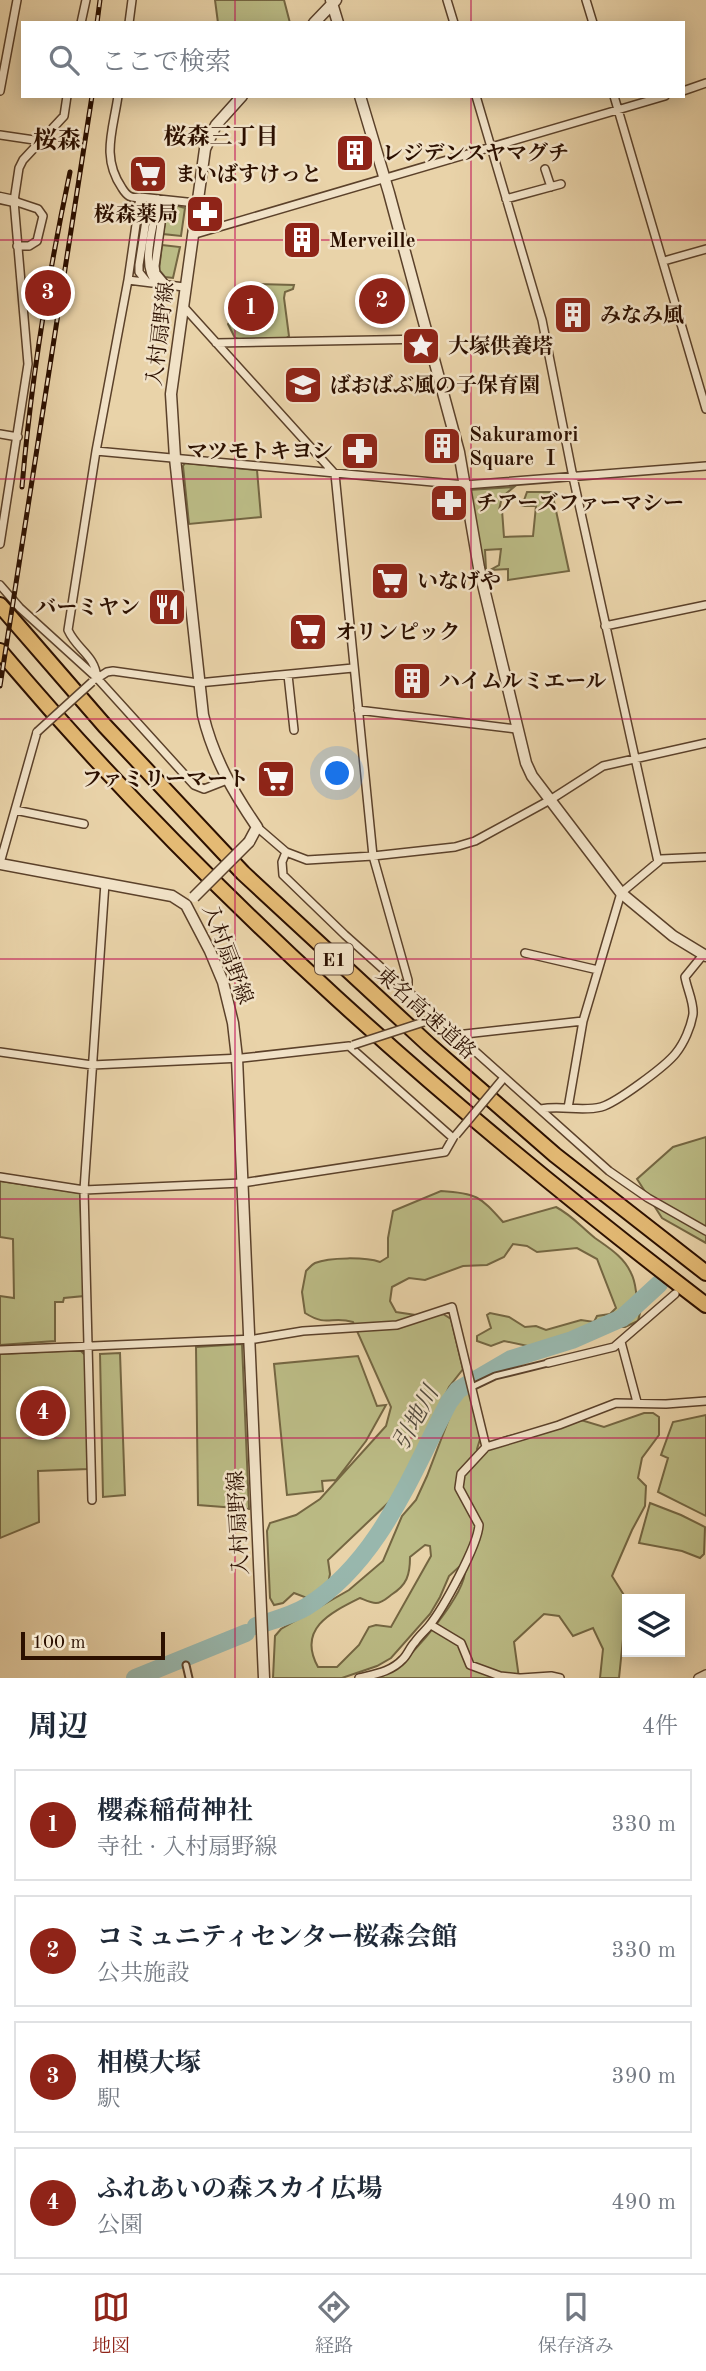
<!DOCTYPE html>
<html lang="ja">
<head>
<meta charset="utf-8">
<style>
	:root { --surface:#fff; --page:#f2f2f3; --text:#1f2937; --muted:#747a83; --line:#e0e1e3; --accent:#8f2418 }
	body { margin:0; font-family:"Old Standard TT","Noto Serif JP",serif; background:var(--page); color:var(--text) }
	.controls { position:absolute; right:21px; bottom:21px; display:grid; overflow:hidden; border-radius:0px; box-shadow:0 4px 18px #0003 }
	.controls button { width:63px; height:63px; display:grid; place-items:center; padding:0; border:0; border-bottom:2px solid var(--line); background:var(--surface); color:var(--text); font:35px sans-serif }
	.scale { position:absolute; left:21px; bottom:18px; width:144px; box-sizing:border-box; padding-left:7px; border:4px solid #2c1000; border-top:0; font-size:19px; line-height:24px; white-space:nowrap; color:#2c1000; -webkit-text-stroke:5px #f1e2c7; paint-order:stroke }
	.you { position:absolute; left:338px; top:774px; width:24px; height:24px; margin:-18px; border:5px solid #fff; border-radius:50%; background:#1a73e8; box-shadow:0 0 0 10px #1a73e833 }
	.badge { display:grid; place-items:center; width:46px; height:46px; border-radius:50%; background:var(--accent); color:#fff; font-size:23px; font-weight:700 }
	.pin { position:absolute; translate:-50% -50%; border:4px solid #fff; box-shadow:0 2px 7px #0006 }
	.list { margin:0; padding:0; list-style:none }
	h2 { display:flex; justify-content:space-between; align-items:center; height:91px; margin:0; padding:0 28px; font-size:30px }
	h2 small { font-size:23px; font-weight:400; color:var(--muted) }
	.list li { display:grid; grid-template-columns:46px 1fr auto; gap:21px; align-items:center; box-sizing:border-box; height:112px; margin:0 14px 14px; padding:0 14px; border:2px solid var(--line); border-radius:0px }
	.list b { display:block; font-size:26px; white-space:nowrap }
	.list p { margin:0; font-size:23px; white-space:nowrap; color:var(--muted) }
	.list em { font-size:23px; font-style:normal; color:var(--muted) }
	.icon { flex:none; width:38px; height:38px; fill:none; stroke:currentColor; stroke-width:2; stroke-linecap:round; stroke-linejoin:round }
	.map { position:relative; flex:none; width:706px; height:1678px; overflow:hidden }
	.search { position:absolute; background:var(--surface); box-shadow:0 4px 18px #0003; left:21px; right:21px; top:21px; height:77px; display:flex; align-items:center; gap:18px; box-sizing:border-box; padding:0 24px; border-radius:0px; color:var(--muted); font-size:26px }
	.sheet { height:595px; background:var(--surface) }
	nav { display:flex; justify-content:space-around; align-items:center; box-sizing:border-box; height:98px; border-top:2px solid var(--line); background:var(--surface); font-size:19px; color:var(--muted) }
	nav a { display:grid; justify-items:center; gap:4px }
	nav .on { color:var(--accent) }
	.map>svg:first-child { display:block }
	.green { fill:#bbbb85; stroke:#746642; stroke-width:2; fill-rule:evenodd }
	.lines { fill:none; stroke-linecap:round; stroke-linejoin:round }
	.river { stroke:#98b7ad; stroke-width:18 }
	.pedestrian-casing { stroke:#5b412a; stroke-width:9 }
	.minor-casing { stroke:#5b412a; stroke-width:10 }
	.tertiary-casing { stroke:#5b412a; stroke-width:13 }
	.motorway-casing { stroke:#2c1000; stroke-width:18 }
	.pedestrian { stroke:#f1e2c7; stroke-width:5 }
	.minor { stroke:#f1e2c7; stroke-width:7 }
	.tertiary { stroke:#f1e2c7; stroke-width:10 }
	.motorway { stroke:#e4ba74; stroke-width:14 }
	.rail-casing { stroke:#2c1000; stroke-width:5 }
	.rail { stroke:#f1e2c7; stroke-width:2.5; stroke-dasharray:8; stroke-linecap:butt }
	.minor-bridge-casing { stroke:#5b412a; stroke-width:10; stroke-linecap:butt }
	.tertiary-bridge-casing { stroke:#5b412a; stroke-width:13; stroke-linecap:butt }
	.minor-bridge { stroke:#f1e2c7; stroke-width:7 }
	.tertiary-bridge { stroke:#f1e2c7; stroke-width:10 }
	.grid { fill:none; stroke:#c2185b; stroke-width:2; stroke-opacity:0.55 }
	.labels { text-anchor:middle; stroke-width:5; stroke-linejoin:round; paint-order:stroke }
	.shield { fill:#f1e2c7; stroke:#674f3c; stroke-width:2 }
	.shield-label { font-size:19px; font-weight:bold; fill:#2c1000 }
	.poi-label { font-size:21px; font-weight:bold; fill:#2c1000; stroke:#f1e2c7; text-anchor:start }
	.street-label { font-size:21px; fill:#2c1000; stroke:#f1e2c7 }
	.neighbourhood-label { font-size:23px; font-weight:bold; fill:#2c1000; stroke:#f1e2c7 }
	.water-label { font-size:23px; font-style:italic; fill:#524a3d; stroke:#f1e2c7 }
	.quarter-label { font-size:24px; font-weight:bold; fill:#2c1000; stroke:#f1e2c7 }
</style>
</head>
<body>
<div class="map">
<svg width="706" height="1678" viewBox="0 0 706 1678">
	<rect width="100%" height="100%" fill="#e9d3a9"/>
	<filter id="stains"><feTurbulence type="fractalNoise" baseFrequency=".00286" numOctaves="4"/><feColorMatrix values="0 0 0 0 .2 0 0 0 0 .09 0 0 0 0 .02 0 0 0 .5 -.17"/></filter>
	<radialGradient id="worn" r=".72"><stop offset=".6" stop-color="#630" stop-opacity="0"/><stop offset="1" stop-color="#630" stop-opacity=".3"/></radialGradient>
	<path class="green" d="M215,0H284L290,23H218Z
		M174,205L185,208L181,236L163,234L167,212Z
		M162,245L180,247L173,278L165,277L159,270Z
		M257,284L294,285L293,289L285,292L284,298L289,336L284,340L239,339L235,338L228,324L231,320L244,321L263,309L264,304L254,291Z
		M185,463L257,470L261,517L189,524L183,466Z
		M514,487L502,497L499,510H502L504,537L533,536L536,506H522L527,492H552L569,571L508,580V569L490,570L499,565L501,549L485,550L486,569L491,585L487,587L469,490Z
		M706,1137V1243L662,1218L637,1179L673,1147Z
		M0,1181L80,1193L84,1296L64,1298L63,1302H55V1341L0,1345V1296L14,1298L13,1239L0,1237Z
		M441,1191C476,1193 480,1196 503,1222L556,1207C573,1216 581,1227 595,1238C609,1248 624,1257 631,1273C638,1286 634,1297 641,1309L638,1321L625,1327H597L571,1337L558,1338L537,1348L504,1341L491,1346L477,1341V1336L491,1328L487,1315L490,1313L509,1317L525,1327L536,1326L546,1330L581,1320L594,1322L597,1316L610,1314L616,1308L597,1259L577,1248L537,1252L527,1246L513,1244L504,1257L487,1265L463,1266L425,1280L409,1278L392,1287L390,1301L396,1312L429,1317L443,1314L451,1319L463,1369L449,1387L412,1466L389,1502L328,1560L330,1574L328,1584L307,1598L294,1593L283,1603L274,1605L270,1598L267,1531L270,1523L296,1515L320,1499L386,1426L391,1407L353,1322C330,1315 329,1328 305,1313L302,1292L306,1271C309,1268 311,1265 315,1263C329,1257 366,1257 380,1262L388,1257V1238L393,1211Z
		M242,1344L249,1509L198,1505L196,1347Z
		M80,1350L86,1356L88,1469L38,1471L39,1522L0,1538V1354Z
		M120,1353L125,1495L103,1497L100,1354Z
		M358,1356L377,1406L386,1405L366,1441L336,1480L322,1481L323,1491L287,1495L274,1364Z
		M468,1390L471,1392L481,1436L477,1449L483,1452L487,1451L499,1439L509,1436L581,1420L604,1427L644,1413H653L659,1417V1435L642,1458L638,1478L646,1486L645,1506L632,1530L612,1576L627,1600L619,1678H600L603,1649L593,1628L573,1636L559,1616L544,1614L514,1642L519,1678H378C383,1675 389,1673 393,1670C413,1656 469,1591 465,1567L460,1566L449,1576L440,1597L430,1614L391,1658L377,1666L342,1678H273L275,1636L281,1629L349,1590L383,1561L402,1516L416,1500L427,1476L455,1403L460,1395ZM425,1545L430,1546L431,1556L391,1627L376,1625L369,1627L359,1645L337,1667H318C297,1629 330,1613 360,1598C365,1600 371,1603 376,1603C382,1603 387,1598 391,1595C407,1585 410,1575 410,1557Z
		M706,1415V1516L658,1492L668,1458L661,1455L673,1422Z
		M650,1503L681,1515L705,1527L704,1554L700,1558L682,1551L639,1543Z"/>
	<g class="lines">
		<path class="river" d="M256,1626C273,1620 291,1616 306,1607C379,1562 411,1474 449,1402L458,1390L511,1359L572,1340L622,1318L659,1284
			M135,1678L246,1633"/>
		<defs>
			<path id="pedestrian" d="M472,1387L495,1376L548,1363
				M186,1665L189,1678"/>
			<path id="minor" d="M447,0L454,23
				M586,0L593,23
				M81,23L86,0
				M129,23L132,0
				M0,91L17,0
				M683,91L706,83
				M118,96C113,131 101,157 122,188C127,196 131,199 140,197
				M476,96L542,320L573,477L658,862L621,893L583,1021L568,1108
				M614,96L706,409
				M0,135L41,141
				M545,169L551,187
				M506,199L561,184
				M14,201L38,209L43,216L37,241L29,246H17
				M192,235L665,96
				M664,261L706,249
				M147,282L139,272V265L148,208L158,199
				M157,284C140,266 153,231 156,208L165,200
				M166,285L156,273L155,266L163,209L173,201
				M184,287L128,280L140,197L196,203
				M183,306L335,474L373,856L408,980V992
				M216,343L429,339
				M0,434L18,437
				M96,451L465,485L706,466
				M0,544L28,364L14,201L19,168L23,160L64,116L67,96
				M0,585L20,608L97,678L194,785L204,789L227,780
				M605,626L706,605
				M288,675L294,730
				M97,678C95,655 77,650 68,630L96,451L128,280
				M96,679L107,672L113,671L198,683L353,668
				M358,710L516,729
				M15,810L84,824
				M257,827L286,852L307,860L373,856L455,847L475,841L550,800L603,766L706,743
				M286,852L282,862L283,875L345,935L609,1171L648,1198L706,1231
				M658,862L661,859L706,857
				M0,863L37,732
				M525,953L598,970
				M456,1035L583,1021
				M0,1052L92,1065L242,1058L349,1046L453,1138L445,1152L242,1183L84,1190L0,1177
				M541,1109C561,1105 581,1112 601,1107C616,1103 666,1066 676,1053C684,1043 691,1027 693,1014C694,1002 687,989 685,977L703,955
				M621,1342L637,1402
				M0,1350L255,1339L303,1331L397,1325L452,1307L486,1447
				M548,1363L614,1347L675,1294
				M92,1500L84,1190L105,883
				M431,1625L461,1643L470,1665L500,1676L519,1678
				M359,1678C375,1674 391,1672 403,1659C408,1654 410,1647 415,1642C419,1636 425,1631 429,1626C443,1609 478,1545 479,1525L459,1488L461,1474L486,1447L559,1425L616,1403L666,1404L706,1401
				M521,1678L551,1676L560,1678
				M698,1678L706,1674"/>
			<path id="tertiary" d="M331,0L338,23
				M314,23L336,0
				M242,96L216,125L205,149L171,394L175,458L203,715C213,757 233,792 257,827L249,842
				M360,96L389,193L459,452L479,568L526,763L532,776L621,893L673,936L706,956
				M0,198L14,201
				M0,864L172,896L186,905L210,951L223,982L233,1023L237,1058L264,1678"/>
			<path id="motorway" d="M0,605L105,726L243,873L429,1045L555,1155L706,1273
				M0,651C207,896 452,1111 706,1305"/>
		</defs>
		<use href="#pedestrian" class="pedestrian-casing"/>
		<use href="#minor" class="minor-casing"/>
		<use href="#tertiary" class="tertiary-casing"/>
		<use href="#motorway" class="motorway-casing"/>
		<use href="#pedestrian" class="pedestrian"/>
		<use href="#minor" class="minor"/>
		<use href="#tertiary" class="tertiary"/>
		<use href="#motorway" class="motorway"/>
		<defs>
			<path id="rail" d="M97,23L100,0
				M22,487C31,381 48,276 70,172
				M0,686L92,96"/>
		</defs>
		<use href="#rail" class="rail-casing"/>
		<use href="#rail" class="rail"/>
		<defs>
			<path id="minor-bridge" d="M37,732L92,682
				M353,1045L433,1019
				M456,1135L502,1080"/>
			<path id="tertiary-bridge" d="M194,897L249,842"/>
		</defs>
		<use href="#minor-bridge" class="minor-bridge-casing"/>
		<use href="#tertiary-bridge" class="tertiary-bridge-casing"/>
		<use href="#minor-bridge" class="minor-bridge"/>
		<use href="#tertiary-bridge" class="tertiary-bridge"/>
	</g>
	<path class="grid" d="M235,0V23M471,0V23M235,96V1678M471,96V1678M0,240H706M0,479H706M0,719H706M0,959H706M0,1199H706M0,1438H706"/>
	<defs>
		<symbol id="building-square" viewBox="-11 -11 22 22"><rect x="-9" y="-9" width="18" height="18" rx="4" fill="#8f2418" stroke="#f1e2c7"/><path d="M-4-6H4V6H1V3H-1V6H-4ZM-2.5-4.3h1.7v1.8h-1.7ZM.8-4.3h1.7v1.8H.8ZM-2.5-1h1.7V.8h-1.7ZM.8-1h1.7V.8H.8Z" fill="#fff"/></symbol>
		<symbol id="supermarket-square" viewBox="-11 -11 22 22"><rect x="-9" y="-9" width="18" height="18" rx="4" fill="#8f2418" stroke="#f1e2c7"/><path d="M-6-5.5h2.5l.6 2H6L4.5 2H-2.5L-4.4-4H-6ZM-1.5 3.2a1.3 1.3 0 1 0 .1 0ZM3 3.2a1.3 1.3 0 1 0 .1 0Z" fill="#fff"/></symbol>
		<symbol id="pharmacy-square" viewBox="-11 -11 22 22"><rect x="-9" y="-9" width="18" height="18" rx="4" fill="#8f2418" stroke="#f1e2c7"/><path d="M-2-6h4v4h4v4h-4v4h-4v-4h-4v-4h4Z" fill="#fff"/></symbol>
		<symbol id="sight-square" viewBox="-11 -11 22 22"><rect x="-9" y="-9" width="18" height="18" rx="4" fill="#8f2418" stroke="#f1e2c7"/><path d="M0-6L1.8-2.2L6-1.7L2.9 1.2L3.7 5.4L0 3.3L-3.7 5.4L-2.9 1.2L-6-1.7L-1.8-2.2Z" fill="#fff"/></symbol>
		<symbol id="school-square" viewBox="-11 -11 22 22"><rect x="-9" y="-9" width="18" height="18" rx="4" fill="#8f2418" stroke="#f1e2c7"/><path d="M0-5L7-2L0 1L-7-2ZM-4 1L0 2.5L4 1V4Q0 6-4 4Z" fill="#fff"/></symbol>
		<symbol id="restaurant-square" viewBox="-11 -11 22 22"><rect x="-9" y="-9" width="18" height="18" rx="4" fill="#8f2418" stroke="#f1e2c7"/><path d="M-5-6h1v4h1v-4h1v4h1v-4h1v5L-1.5 .5V6h-2V.5L-5-1ZM5-6V6H3V1.5H1.5Q1.5-4 5-6Z" fill="#fff"/></symbol>
	</defs>
	<g fill-rule="evenodd">
		<use href="#building-square" x="333" y="131" width="44" height="44"/>
		<use href="#supermarket-square" x="126" y="152" width="44" height="44"/>
		<use href="#pharmacy-square" x="183" y="192" width="44" height="44"/>
		<use href="#building-square" x="280" y="218" width="44" height="44"/>
		<use href="#building-square" x="551" y="293" width="44" height="44"/>
		<use href="#sight-square" x="399" y="324" width="44" height="44"/>
		<use href="#school-square" x="281" y="363" width="44" height="44"/>
		<use href="#building-square" x="420" y="424" width="44" height="44"/>
		<use href="#pharmacy-square" x="338" y="429" width="44" height="44"/>
		<use href="#pharmacy-square" x="427" y="481" width="44" height="44"/>
		<use href="#supermarket-square" x="368" y="559" width="44" height="44"/>
		<use href="#restaurant-square" x="145" y="585" width="44" height="44"/>
		<use href="#supermarket-square" x="286" y="610" width="44" height="44"/>
		<use href="#building-square" x="390" y="659" width="44" height="44"/>
		<use href="#supermarket-square" x="254" y="757" width="44" height="44"/>
	</g>
	<g class="labels">
		<rect class="shield" x="315" y="943.5" width="38" height="31" rx="5"/>
		<g class="shield-label">
			<text x="334" y="966">E1</text>
		</g>
		<g class="poi-label">
			<text x="382" y="160">レジデンスヤマグチ</text>
			<text x="175" y="181">まいばすけっと</text>
			<text x="178" y="221" text-anchor="end">桜森薬局</text>
			<text x="329" y="247">Merveille</text>
			<text x="600" y="322">みなみ風</text>
			<text x="448" y="353">大塚供養塔</text>
			<text x="330" y="392">ばおばぶ風の子保育園</text>
			<text x="469" y="441">Sakuramori<tspan x="469" dy="24">Square Ⅰ</tspan></text>
			<text x="333" y="458" text-anchor="end">マツモトキヨシ</text>
			<text x="476" y="510">チアーズファーマシー</text>
			<text x="417" y="588">いなげや</text>
			<text x="140" y="614" text-anchor="end">バーミヤン</text>
			<text x="335" y="639">オリンピック</text>
			<text x="439" y="688">ハイムルミエール</text>
			<text x="249" y="786" text-anchor="end">ファミリーマート</text>
		</g>
		<g class="street-label">
			<text transform="translate(160 334) rotate(-83)" y="7">入村扇野線</text>
			<text transform="translate(228 954) rotate(69)" y="7">入村扇野線</text>
			<text transform="translate(426 1013) rotate(42)" y="7">東名高速道路</text>
			<text transform="translate(238 1523) rotate(-93)" y="7">入村扇野線</text>
		</g>
		<g class="neighbourhood-label">
			<text x="221" y="144">桜森三丁目</text>
		</g>
		<g class="water-label">
			<text transform="translate(415 1418) rotate(-61)" y="8">引地川</text>
		</g>
		<g class="quarter-label">
			<text x="57" y="148">桜森</text>
		</g>
	</g>
	<rect width="100%" height="100%" filter="url(#stains)"/>
	<rect width="100%" height="100%" fill="url(#worn)"/>
</svg>
<div class="controls">
<button><svg class="icon" aria-label="layers" viewBox="0 0 24 24"><path d="M12 4l9 5-9 5-9-5zM3 14l9 5 9-5"/></svg></button>
</div>
<div class="scale">100 m</div>
<div class="you"></div>
<div class="pin badge" style="left:251px;top:308px">1</div>
<div class="pin badge" style="left:382px;top:301px">2</div>
<div class="pin badge" style="left:48px;top:293px">3</div>
<div class="pin badge" style="left:43px;top:1413px">4</div>
<div class="search"><svg class="icon" aria-label="search" viewBox="0 0 24 24"><circle cx="10" cy="10" r="6"/><path d="M15 15l6 6"/></svg>ここで検索</div>
</div>
<section class="sheet">
<h2>周辺<small>4件</small></h2>
<ul class="list">
<li><span class="badge">1</span><div><b>櫻森稲荷神社</b><p>寺社 · 入村扇野線</p></div><em>330 m</em></li>
<li><span class="badge">2</span><div><b>コミュニティセンター桜森会館</b><p>公共施設</p></div><em>330 m</em></li>
<li><span class="badge">3</span><div><b>相模大塚</b><p>駅</p></div><em>390 m</em></li>
<li><span class="badge">4</span><div><b>ふれあいの森スカイ広場</b><p>公園</p></div><em>490 m</em></li>
</ul>
</section>
<nav>
<a class="on"><svg class="icon" aria-label="map" viewBox="0 0 24 24"><path d="M3 6l6-2 6 2 6-2v14l-6 2-6-2-6 2zM9 4v14M15 6v14"/></svg>地図</a>
<a><svg class="icon" aria-label="directions" viewBox="0 0 24 24"><path d="M12 3l9 9-9 9-9-9zM9 14v-3h6M13 9l2 2-2 2"/></svg>経路</a>
<a><svg class="icon" aria-label="saved" viewBox="0 0 24 24"><path d="M7 4h10v16l-5-4-5 4z"/></svg>保存済み</a>
</nav>
</body>
</html>
